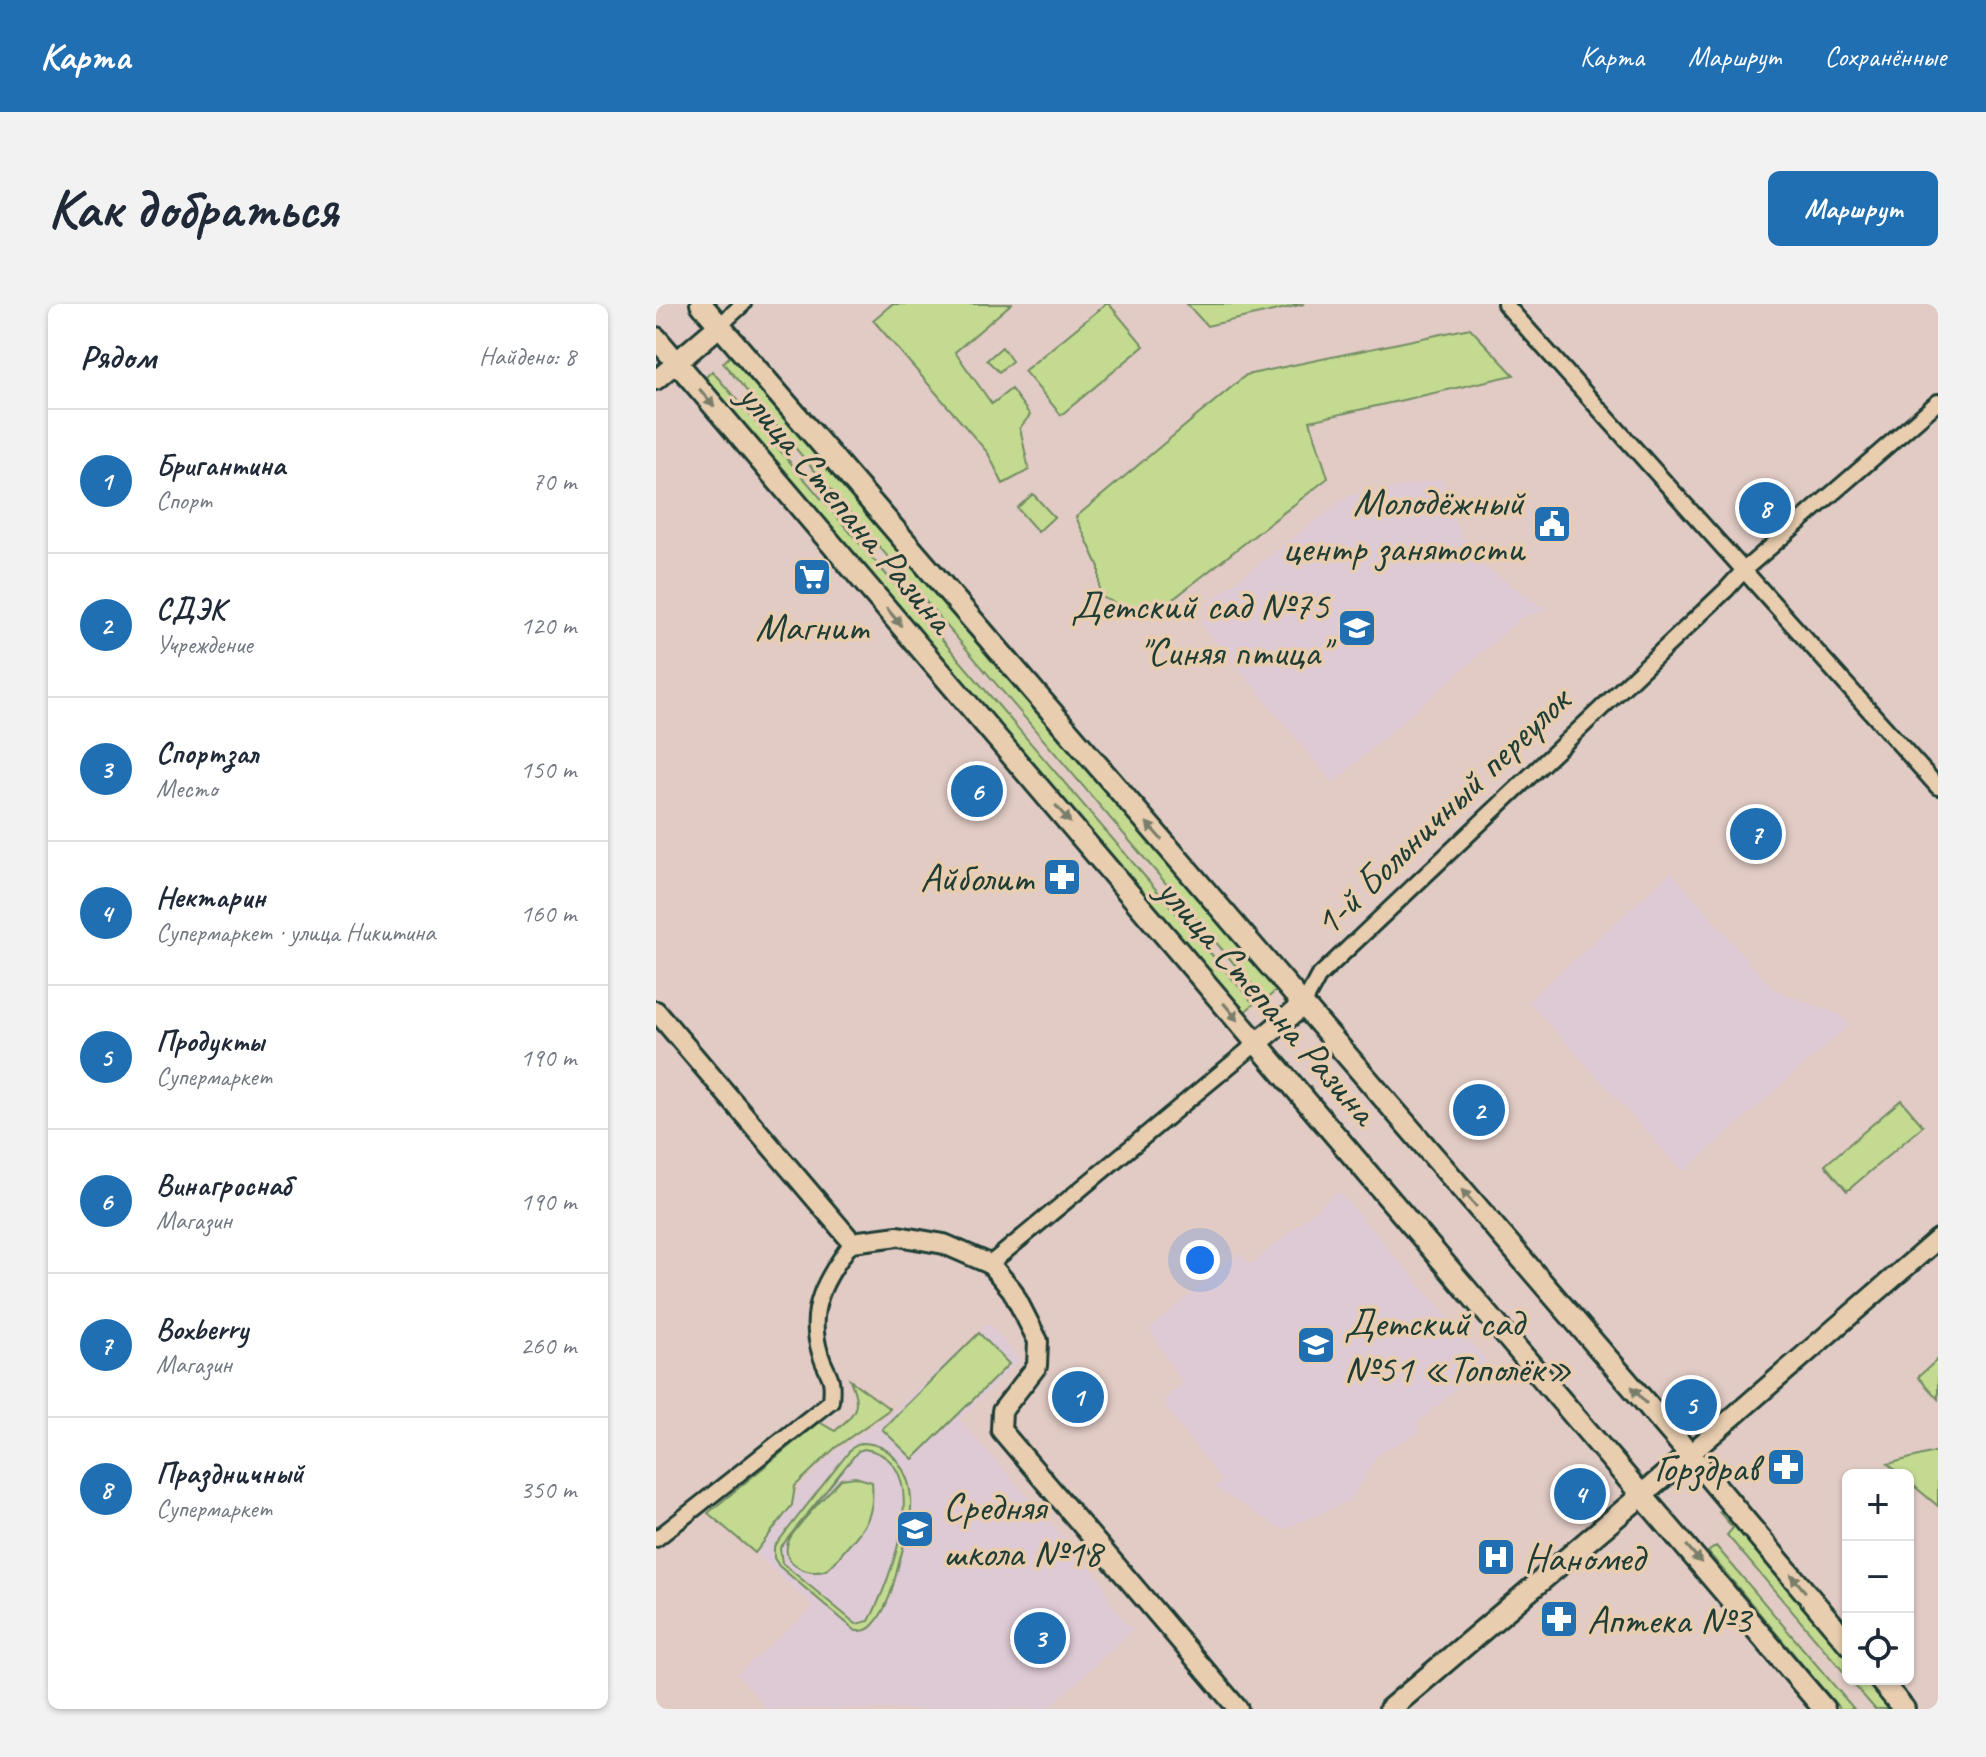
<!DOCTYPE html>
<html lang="ru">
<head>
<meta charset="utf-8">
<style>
	:root { --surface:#fff; --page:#f2f2f3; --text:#1f2937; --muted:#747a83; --line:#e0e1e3; --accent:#1f6fb2 }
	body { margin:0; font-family:Caveat,sans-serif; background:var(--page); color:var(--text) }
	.controls { position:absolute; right:24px; bottom:24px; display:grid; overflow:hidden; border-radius:12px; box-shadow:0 2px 6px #0004 }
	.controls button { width:72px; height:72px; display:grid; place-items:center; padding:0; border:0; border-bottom:2px solid var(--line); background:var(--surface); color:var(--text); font:40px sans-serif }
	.you { position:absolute; left:544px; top:956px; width:28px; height:28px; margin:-20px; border:6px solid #fff; border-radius:50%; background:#1a73e8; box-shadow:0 0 0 12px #1a73e833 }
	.badge { display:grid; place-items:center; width:52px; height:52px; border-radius:50%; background:var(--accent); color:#fff; font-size:26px; font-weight:700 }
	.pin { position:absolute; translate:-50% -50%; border:4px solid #fff; box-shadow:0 2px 8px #0006 }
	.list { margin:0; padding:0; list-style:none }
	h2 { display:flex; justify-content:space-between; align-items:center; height:104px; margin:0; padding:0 32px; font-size:34px }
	h2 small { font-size:26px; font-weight:400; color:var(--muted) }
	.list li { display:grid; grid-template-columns:52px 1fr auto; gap:24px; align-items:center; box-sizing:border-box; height:144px; padding:0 32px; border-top:2px solid var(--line) }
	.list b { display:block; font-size:30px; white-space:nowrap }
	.list p { margin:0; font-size:26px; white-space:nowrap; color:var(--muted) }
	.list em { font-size:26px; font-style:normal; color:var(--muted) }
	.icon { flex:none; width:44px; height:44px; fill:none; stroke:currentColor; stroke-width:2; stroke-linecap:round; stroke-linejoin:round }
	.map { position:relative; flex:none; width:1282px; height:1405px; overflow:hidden; border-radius:12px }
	header { display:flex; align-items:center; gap:48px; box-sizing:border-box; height:112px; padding:0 40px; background:var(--accent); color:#fff }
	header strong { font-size:38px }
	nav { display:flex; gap:44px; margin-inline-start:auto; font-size:28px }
	.intro { display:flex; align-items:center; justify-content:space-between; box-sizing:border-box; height:192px; padding:0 48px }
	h1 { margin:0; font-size:56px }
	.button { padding:20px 36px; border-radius:12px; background:var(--accent); color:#fff; font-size:28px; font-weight:700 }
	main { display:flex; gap:48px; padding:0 48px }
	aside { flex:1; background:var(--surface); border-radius:12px; box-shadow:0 2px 6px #0004 }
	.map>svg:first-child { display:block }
	.built { fill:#decad5 }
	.green { fill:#c3da90; stroke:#718c62; stroke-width:2; fill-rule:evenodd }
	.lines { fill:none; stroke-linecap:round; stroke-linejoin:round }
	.minor-casing { stroke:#1f3d34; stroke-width:20 }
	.tertiary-casing { stroke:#1f3d34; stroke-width:24 }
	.secondary-casing { stroke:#1f3d34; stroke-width:26 }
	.minor { stroke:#e8cdaf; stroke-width:14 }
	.tertiary { stroke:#e8cdaf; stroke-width:18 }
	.secondary { stroke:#e8cdaf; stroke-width:20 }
	.oneway { fill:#797e6b }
	.labels { text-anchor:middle; stroke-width:7; stroke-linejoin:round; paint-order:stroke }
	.poi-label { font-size:40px; fill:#1f3d34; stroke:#e8cdaf; text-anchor:end }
	.street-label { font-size:40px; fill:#1f3d34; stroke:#e8cdaf }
</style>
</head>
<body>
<header>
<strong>Карта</strong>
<nav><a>Карта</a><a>Маршрут</a><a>Сохранённые</a></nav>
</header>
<div class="intro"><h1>Как добраться</h1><a class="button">Маршрут</a></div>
<main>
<aside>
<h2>Рядом<small>Найдено: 8</small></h2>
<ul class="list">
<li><span class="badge">1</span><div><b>Бригантина</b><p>Спорт</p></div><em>70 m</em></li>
<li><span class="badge">2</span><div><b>СДЭК</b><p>Учреждение</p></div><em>120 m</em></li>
<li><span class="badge">3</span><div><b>Спортзал</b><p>Место</p></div><em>150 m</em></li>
<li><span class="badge">4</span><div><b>Нектарин</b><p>Супермаркет · улица Никитина</p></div><em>160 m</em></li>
<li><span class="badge">5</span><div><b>Продукты</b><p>Супермаркет</p></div><em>190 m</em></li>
<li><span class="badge">6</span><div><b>Винагроснаб</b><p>Магазин</p></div><em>190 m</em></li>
<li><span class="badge">7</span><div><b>Boxberry</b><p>Магазин</p></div><em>260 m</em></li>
<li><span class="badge">8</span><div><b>Праздничный</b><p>Супермаркет</p></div><em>350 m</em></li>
</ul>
</aside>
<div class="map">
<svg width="1282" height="1405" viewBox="0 0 1282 1405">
	<rect width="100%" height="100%" fill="#e2cbc5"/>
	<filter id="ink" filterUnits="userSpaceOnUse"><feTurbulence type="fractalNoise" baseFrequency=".0125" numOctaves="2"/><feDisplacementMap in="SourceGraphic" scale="16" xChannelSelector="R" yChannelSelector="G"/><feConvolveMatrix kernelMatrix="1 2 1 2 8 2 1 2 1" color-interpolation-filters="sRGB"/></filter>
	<g filter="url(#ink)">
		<path class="built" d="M786,175L796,213L823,259L891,306L865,314L677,479L545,319L558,294L692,192Z
			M1015,568L1118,686L1185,711L1193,721L1027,868L872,697Z
			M682,887L831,1057L762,1119L763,1129L721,1151L696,1195L627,1226L558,1183L566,1177L510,1104V1094L526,1079L494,1025L583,948L595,961Z
			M333,1019L364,1056L303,1115L446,1277L454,1299L476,1326L392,1405H111L81,1370L158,1303L99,1249L136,1201L144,1183L179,1148L240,1105Z"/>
		<path class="green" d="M236,0H355L299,48L336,100L355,85L374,111L364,124L373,166L347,180L332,149L217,16Z
			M450,0H453L488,42L405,111L368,67Z
			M531,0H648L551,22Z
			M814,24L858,71L654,117L672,174L507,303L472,305L443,292V263L420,213L590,71Z
			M346,43L356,57L343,68L331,56Z
			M75,51L621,686L609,696L67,59Z
			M56,67L598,700L586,710L46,77Z
			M377,190L398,213L382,228L361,204Z
			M1245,796L1267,822L1191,887L1169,861Z
			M323,1029L353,1060L257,1155L226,1125Z
			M1282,1055V1095L1262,1073Z
			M194,1076L234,1105L179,1144L139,1182L136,1201L99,1249L52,1209L163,1118L179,1127C200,1109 206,1103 194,1076Z
			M205,1139C221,1139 233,1145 242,1158C265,1190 253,1223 243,1259C238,1279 232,1305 217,1321C212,1327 207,1327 200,1327L123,1262L118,1254V1243L196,1144ZM208,1145C282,1156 234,1277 213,1317L200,1320L126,1259L124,1244L202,1147Z
			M1282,1147V1202L1252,1177V1171H1245L1232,1160Z
			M199,1173L216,1178C219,1213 209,1223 187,1248C182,1254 176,1263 170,1266C151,1274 122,1258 133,1236C140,1221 172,1190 185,1175Z
			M1064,1209L1072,1211L1192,1353V1373L1071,1231L1077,1224Z
			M1060,1242L1198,1405H1184L1052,1248Z
			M1193,1375H1210L1235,1405H1219Z"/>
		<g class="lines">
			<defs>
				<path id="minor" d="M849,0L1282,483
					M63,22L87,0
					M647,701L662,673L1070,286L1089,265L1282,98
					M334,960L602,738
					M0,1235L175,1097C178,1068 171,1073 164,1049C150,1003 171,974 196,938"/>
				<path id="tertiary" d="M0,76L21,58
					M0,707L196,938L242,932L288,940L334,960L356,986L382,1037L381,1062L346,1107L345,1126L582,1405
					M1034,1150L1282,935"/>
				<path id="secondary" d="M45,0L1019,1133L1192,1339
					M0,34L1168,1405
					M21,58L63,22
					M602,738L647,701
					M1223,1375L1248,1405
					M734,1405L1034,1150"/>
			</defs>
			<use href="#minor" class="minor-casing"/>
			<use href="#tertiary" class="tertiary-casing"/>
			<use href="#secondary" class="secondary-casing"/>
			<use href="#minor" class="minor"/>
			<use href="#tertiary" class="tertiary"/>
			<use href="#secondary" class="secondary"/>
		</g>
		<defs><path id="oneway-solid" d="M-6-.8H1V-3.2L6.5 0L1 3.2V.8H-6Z" transform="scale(2)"/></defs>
		<g class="oneway">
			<use href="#oneway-solid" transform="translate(51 94) rotate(50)"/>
			<use href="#oneway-solid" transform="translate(238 313) rotate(50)"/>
			<use href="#oneway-solid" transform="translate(407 510) rotate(50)"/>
			<use href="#oneway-solid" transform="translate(498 527) rotate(-131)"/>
			<use href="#oneway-solid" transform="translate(575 708) rotate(50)"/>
			<use href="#oneway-solid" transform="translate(813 894) rotate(-131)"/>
			<use href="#oneway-solid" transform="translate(983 1091) rotate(-131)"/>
			<use href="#oneway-solid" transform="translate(1038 1250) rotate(50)"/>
			<use href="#oneway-solid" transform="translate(1142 1279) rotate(-130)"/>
		</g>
	</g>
	<defs>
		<symbol id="civic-square" viewBox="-11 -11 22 22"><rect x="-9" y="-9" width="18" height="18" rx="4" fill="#1f6fb2" stroke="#e8cdaf"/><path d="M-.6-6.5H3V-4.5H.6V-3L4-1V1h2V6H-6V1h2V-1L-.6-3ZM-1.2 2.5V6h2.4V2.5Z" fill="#fff"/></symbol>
		<symbol id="supermarket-square" viewBox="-11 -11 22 22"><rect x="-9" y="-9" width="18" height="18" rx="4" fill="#1f6fb2" stroke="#e8cdaf"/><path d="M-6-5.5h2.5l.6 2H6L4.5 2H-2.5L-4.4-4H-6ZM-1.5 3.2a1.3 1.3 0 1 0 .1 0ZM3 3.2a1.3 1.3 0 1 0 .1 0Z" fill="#fff"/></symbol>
		<symbol id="school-square" viewBox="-11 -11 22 22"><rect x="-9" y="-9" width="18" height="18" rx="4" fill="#1f6fb2" stroke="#e8cdaf"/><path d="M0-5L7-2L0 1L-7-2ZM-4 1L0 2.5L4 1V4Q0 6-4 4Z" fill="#fff"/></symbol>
		<symbol id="pharmacy-square" viewBox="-11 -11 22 22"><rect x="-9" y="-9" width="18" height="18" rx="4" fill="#1f6fb2" stroke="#e8cdaf"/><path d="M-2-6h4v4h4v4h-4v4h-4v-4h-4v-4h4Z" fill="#fff"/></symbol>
		<symbol id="hospital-square" viewBox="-11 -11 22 22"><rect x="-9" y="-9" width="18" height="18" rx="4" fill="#1f6fb2" stroke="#e8cdaf"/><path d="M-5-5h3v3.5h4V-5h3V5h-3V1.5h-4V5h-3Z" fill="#fff"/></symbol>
	</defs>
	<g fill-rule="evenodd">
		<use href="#civic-square" x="874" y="198" width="44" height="44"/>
		<use href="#supermarket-square" x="134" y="251" width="44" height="44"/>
		<use href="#school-square" x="679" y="302" width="44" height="44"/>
		<use href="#pharmacy-square" x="384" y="551" width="44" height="44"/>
		<use href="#school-square" x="638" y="1019" width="44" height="44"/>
		<use href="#pharmacy-square" x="1108" y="1141" width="44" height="44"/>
		<use href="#school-square" x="237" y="1203" width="44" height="44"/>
		<use href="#hospital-square" x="818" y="1231" width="44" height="44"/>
		<use href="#pharmacy-square" x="881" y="1293" width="44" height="44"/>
	</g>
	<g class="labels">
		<g class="poi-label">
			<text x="868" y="211">Молодёжный<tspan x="868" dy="46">центр занятости</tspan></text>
			<text x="673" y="315">Детский сад №75<tspan x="673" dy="46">"Синяя птица"</tspan></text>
			<text x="156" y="336" text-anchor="middle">Магнит</text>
			<text x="378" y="587">Айболит</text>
			<text x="688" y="1032" text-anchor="start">Детский сад<tspan x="688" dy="46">№51 «Тополёк»</tspan></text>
			<text x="1102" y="1177">Горздрав</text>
			<text x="287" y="1216" text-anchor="start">Средняя<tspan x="287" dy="46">школа №18</tspan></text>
			<text x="868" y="1267" text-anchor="start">Наномед</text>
			<text x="931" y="1329" text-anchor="start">Аптека №3</text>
		</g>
		<g class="street-label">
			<text transform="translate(191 203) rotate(50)" y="14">улица Степана Разина</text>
			<text transform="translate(785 507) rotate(-44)" y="14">1-й Больничный переулок</text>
			<text transform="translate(612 696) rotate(49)" y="14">улица Степана Разина</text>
		</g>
	</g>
</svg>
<div class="controls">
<button>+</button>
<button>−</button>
<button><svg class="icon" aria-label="locate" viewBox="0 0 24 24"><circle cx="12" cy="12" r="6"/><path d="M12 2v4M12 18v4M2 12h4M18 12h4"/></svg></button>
</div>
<div class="you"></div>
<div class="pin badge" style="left:422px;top:1093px">1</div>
<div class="pin badge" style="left:823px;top:806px">2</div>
<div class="pin badge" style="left:384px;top:1334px">3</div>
<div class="pin badge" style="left:924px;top:1190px">4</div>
<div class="pin badge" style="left:1035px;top:1101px">5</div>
<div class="pin badge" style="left:321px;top:487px">6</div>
<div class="pin badge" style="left:1100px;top:530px">7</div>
<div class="pin badge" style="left:1109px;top:204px">8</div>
</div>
</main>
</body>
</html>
